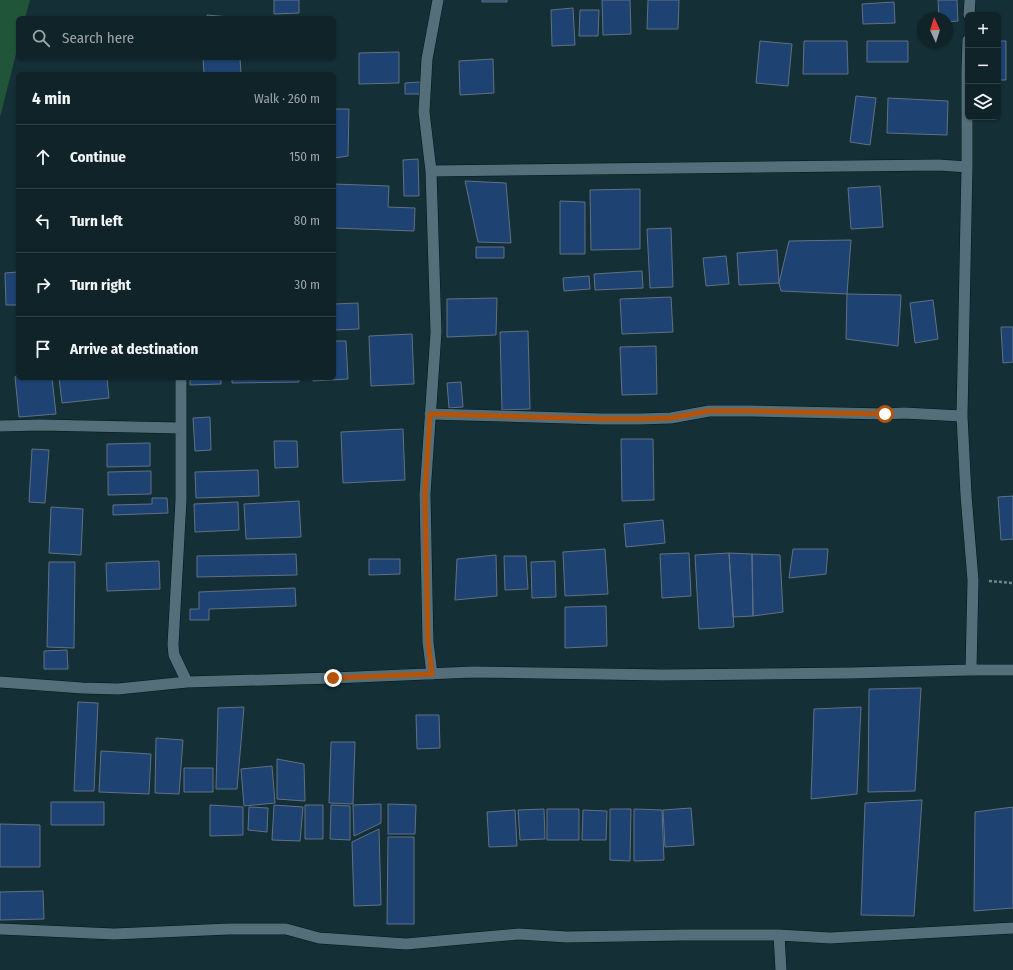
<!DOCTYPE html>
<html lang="en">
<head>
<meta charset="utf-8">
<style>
	:root { --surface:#102329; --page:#192b31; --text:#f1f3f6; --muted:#9ca4a8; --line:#304046 }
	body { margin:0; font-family:"Fira Sans Condensed",sans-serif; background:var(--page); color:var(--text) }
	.controls { position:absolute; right:12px; top:12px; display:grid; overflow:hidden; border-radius:6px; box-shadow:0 1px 3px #0004 }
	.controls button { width:36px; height:36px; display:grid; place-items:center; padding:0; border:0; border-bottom:1px solid var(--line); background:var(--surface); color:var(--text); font:20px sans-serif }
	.compass { position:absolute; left:917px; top:12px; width:36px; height:36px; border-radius:50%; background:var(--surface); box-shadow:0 1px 3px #0004; rotate:356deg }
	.stop { position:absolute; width:12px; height:12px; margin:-9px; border:3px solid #b45309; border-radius:50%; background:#fff }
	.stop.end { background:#b45309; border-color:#fff; box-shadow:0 1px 4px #0008 }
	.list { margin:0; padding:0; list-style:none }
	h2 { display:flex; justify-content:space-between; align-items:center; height:52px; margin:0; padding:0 16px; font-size:17px }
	h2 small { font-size:13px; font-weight:400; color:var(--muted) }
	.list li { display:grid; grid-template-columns:26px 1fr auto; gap:12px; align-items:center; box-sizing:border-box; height:64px; padding:0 16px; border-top:1px solid var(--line) }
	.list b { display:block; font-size:15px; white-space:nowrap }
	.list em { font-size:13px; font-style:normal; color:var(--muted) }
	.icon { flex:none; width:22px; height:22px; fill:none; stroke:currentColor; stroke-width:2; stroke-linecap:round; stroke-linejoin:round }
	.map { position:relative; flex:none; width:1013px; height:970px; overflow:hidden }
	.search { position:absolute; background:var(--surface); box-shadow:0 1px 3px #0004; left:16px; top:16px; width:320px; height:44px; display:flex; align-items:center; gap:10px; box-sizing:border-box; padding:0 14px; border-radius:6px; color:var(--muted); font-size:15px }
	.panel { position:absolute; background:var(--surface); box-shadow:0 1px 3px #0004; left:16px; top:72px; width:320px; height:308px; border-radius:6px }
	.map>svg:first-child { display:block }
	.green { fill:#205539 }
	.building { fill:#1e4372; stroke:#617083 }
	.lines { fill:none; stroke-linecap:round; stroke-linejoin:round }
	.minor-casing { stroke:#00161e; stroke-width:12 }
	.path { stroke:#70858b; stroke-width:2.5; stroke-dasharray:3 2; stroke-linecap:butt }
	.minor { stroke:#546f79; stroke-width:11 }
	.route { stroke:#b45309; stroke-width:5 }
</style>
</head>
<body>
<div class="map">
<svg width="1013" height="970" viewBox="0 0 1013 970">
	<rect width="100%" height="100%" fill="#152f37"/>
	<path class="green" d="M0,0H30L25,18H18V46L0,117Z"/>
	<path class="building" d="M274,0H299V13L274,14Z
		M482,0H507V2H482Z
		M602,0H630L631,34L603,35Z
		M648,0H679L678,29H647Z
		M938,0H957L958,21L947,22V18H939Z
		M894,2L895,23L863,24L862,4Z
		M573,8L575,45L552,46L551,10Z
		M580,10H599L598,36H579Z
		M207,15L241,18H207Z
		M760,41L792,44L788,86L756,83Z
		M804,41H847L848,74H803Z
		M867,41H908V62H867Z
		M998,41H1006V80H998Z
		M399,52V83L359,84V53Z
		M203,58H240L241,74H204Z
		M493,59L494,93L460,95L459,61Z
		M420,82V94H405V83Z
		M856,96L876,98L870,145L850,142Z
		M888,98L948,101L947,135L887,133Z
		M334,109H349L348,156L334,158Z
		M418,159L419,196H404L403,160Z
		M465,181L506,183L511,243L478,242Z
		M334,184L389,186L388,207L415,208L414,231L334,228Z
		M880,186L883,227L851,229L848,188Z
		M640,189V249L591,250L590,190Z
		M560,201L585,202V254H560Z
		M671,228L673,287L650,288L647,229Z
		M851,240L847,294L781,291L779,283L789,241Z
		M476,247H504V258H476Z
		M777,250L779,283L739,285L737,253Z
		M726,256L729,284L706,286L703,258Z
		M642,271L643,288L595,290L594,274Z
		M18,272V305H6L5,273Z
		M589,276L590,289L564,291L563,278Z
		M847,294L901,295L898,346L846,339Z
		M671,297L673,332L622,334L620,299Z
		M497,298L496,335L447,337V299Z
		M933,300L938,339L915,343L910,303Z
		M358,303L359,329L334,330V304Z
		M1001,327H1013V362L1003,363Z
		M528,331L530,409L502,410L500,332Z
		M412,334L414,384L371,386L369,336Z
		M334,341H346L348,379L313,381V378H334Z
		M656,346L657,394L622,395L620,347Z
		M18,374V378H52L56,414L19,417L15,377Z
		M59,378H107L109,398L62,403Z
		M190,378H221V384L190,385Z
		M232,378H299V382L232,383Z
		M461,382L463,407L449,408L447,383Z
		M210,417L211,450L195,451L193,418Z
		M403,429L405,480L343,483L341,432Z
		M621,439H653L654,500L622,501Z
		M274,441H297L298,467L275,468Z
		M150,443V466L107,467V444Z
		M32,449L49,450L45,503L29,502Z
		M258,470L259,496L196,498L195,472Z
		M151,471V494L108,495V472Z
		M1013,496V539L1001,540L998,497Z
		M152,498H167L168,513L113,515V505L152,504Z
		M299,501L301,537L246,539L244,504Z
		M238,502L239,530L195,532L194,504Z
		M51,507L83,509L81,555L49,553Z
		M663,520L665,543L626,547L624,524Z
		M605,549L608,594L565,596L563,552Z
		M793,549H828L826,574L789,578Z
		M689,553L691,596L662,598L660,554Z
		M729,553L734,627L699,629L695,555Z
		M729,553L752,554L753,616L733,617Z
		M296,554L297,575L197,577V556Z
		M752,554L780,555L783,612L753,616Z
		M496,555L497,596L455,600L457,559Z
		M504,556H526L528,589L505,590Z
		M369,559H400V574L369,575Z
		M159,561L160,589L107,591L106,563Z
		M555,561L556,597L532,598L531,562Z
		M49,562H75L74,648L47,647Z
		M295,588L296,606L209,609V620H190V609H199V592Z
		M606,606L607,646L565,648V607Z
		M67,650L68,669H44V651Z
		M921,688L915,791L868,792L869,689Z
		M78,702L98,703L94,791H74Z
		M244,707L237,789H216L218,708Z
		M861,707L857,794L811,799L814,709Z
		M416,715H439L440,748L417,749Z
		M156,738L183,740L179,794L155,793Z
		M331,742H355L353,804L329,803Z
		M101,751L151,754L149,794L99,792Z
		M277,759L304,764L305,801L277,799Z
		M272,766L275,803L244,806L241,769Z
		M184,768H213V792H184Z
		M922,800L914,916L861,915L865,803Z
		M51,802H104V825H51Z
		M381,804V823L354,836L353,805Z
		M388,804L416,805L415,834H388Z
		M210,805L243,807V835L210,836Z
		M274,805L303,807L300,841L272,840Z
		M305,805H323V839H305Z
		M331,805L350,806V840L330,839Z
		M249,807L268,808L267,832L248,830Z
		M1013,807V908L974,911L975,812Z
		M691,808L694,845L665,847L663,810Z
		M544,809L545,839L520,840L518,810Z
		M547,809H579V840H547Z
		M610,809H631L630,861L610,860Z
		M634,809L662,810L664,860L634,861Z
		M515,810L517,846L489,847L487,812Z
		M583,810L607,811L606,840H582Z
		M0,824L40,825V867H0Z
		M379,829L381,905L354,906L352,842Z
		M388,837H414V924H387Z
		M43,891L44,919L0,920V892Z"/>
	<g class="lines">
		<defs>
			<path id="minor" d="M969,15L970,0
				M968,40L967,71V167L962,416L966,495L973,580L971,670
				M431,171L939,165L967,167
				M181,378V500L173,645L174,655L187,682
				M430,414L602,419H639L671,418L709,411H751L885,414L904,413L962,416
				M0,426L40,425L181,428
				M432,674L428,642L425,494L436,332L431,171L424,112L427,59L438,0
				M0,682L82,688L118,689L187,682L333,678L473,672L663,675L850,673L971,670H1013
				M0,929L114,934L229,929H286L319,938L406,944L519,934L567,937L683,935H779L830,938L1013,928
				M779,935L781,970"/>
		</defs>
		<use href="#minor" class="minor-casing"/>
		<path class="path" d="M989,581L1013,583"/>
		<use href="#minor" class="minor"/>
	</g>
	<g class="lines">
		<path class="route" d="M333,678L432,674L428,642L425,494L430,414L602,419H639L671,418L709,411H751L885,414"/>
	</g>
</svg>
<div class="controls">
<button>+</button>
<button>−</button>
<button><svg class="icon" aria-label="layers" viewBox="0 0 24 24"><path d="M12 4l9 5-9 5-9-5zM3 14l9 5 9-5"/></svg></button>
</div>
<svg class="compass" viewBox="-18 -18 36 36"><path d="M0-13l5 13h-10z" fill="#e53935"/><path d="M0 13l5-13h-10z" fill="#9ca4a8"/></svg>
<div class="stop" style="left:885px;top:414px"></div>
<div class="stop end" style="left:333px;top:678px"></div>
<div class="search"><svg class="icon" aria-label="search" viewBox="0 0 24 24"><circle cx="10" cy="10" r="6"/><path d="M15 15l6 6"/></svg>Search here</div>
<section class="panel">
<h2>4 min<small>Walk · 260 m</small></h2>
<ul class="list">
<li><svg class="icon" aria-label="ahead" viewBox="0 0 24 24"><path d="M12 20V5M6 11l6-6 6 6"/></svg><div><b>Continue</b></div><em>150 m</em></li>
<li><svg class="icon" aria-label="left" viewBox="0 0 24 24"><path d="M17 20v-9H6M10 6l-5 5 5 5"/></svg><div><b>Turn left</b></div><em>80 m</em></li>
<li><svg class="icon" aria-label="right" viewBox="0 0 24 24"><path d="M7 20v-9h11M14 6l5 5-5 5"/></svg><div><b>Turn right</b></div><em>30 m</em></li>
<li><svg class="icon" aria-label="arrive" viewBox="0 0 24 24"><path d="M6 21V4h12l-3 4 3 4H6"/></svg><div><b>Arrive at destination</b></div></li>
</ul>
</section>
</div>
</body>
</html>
